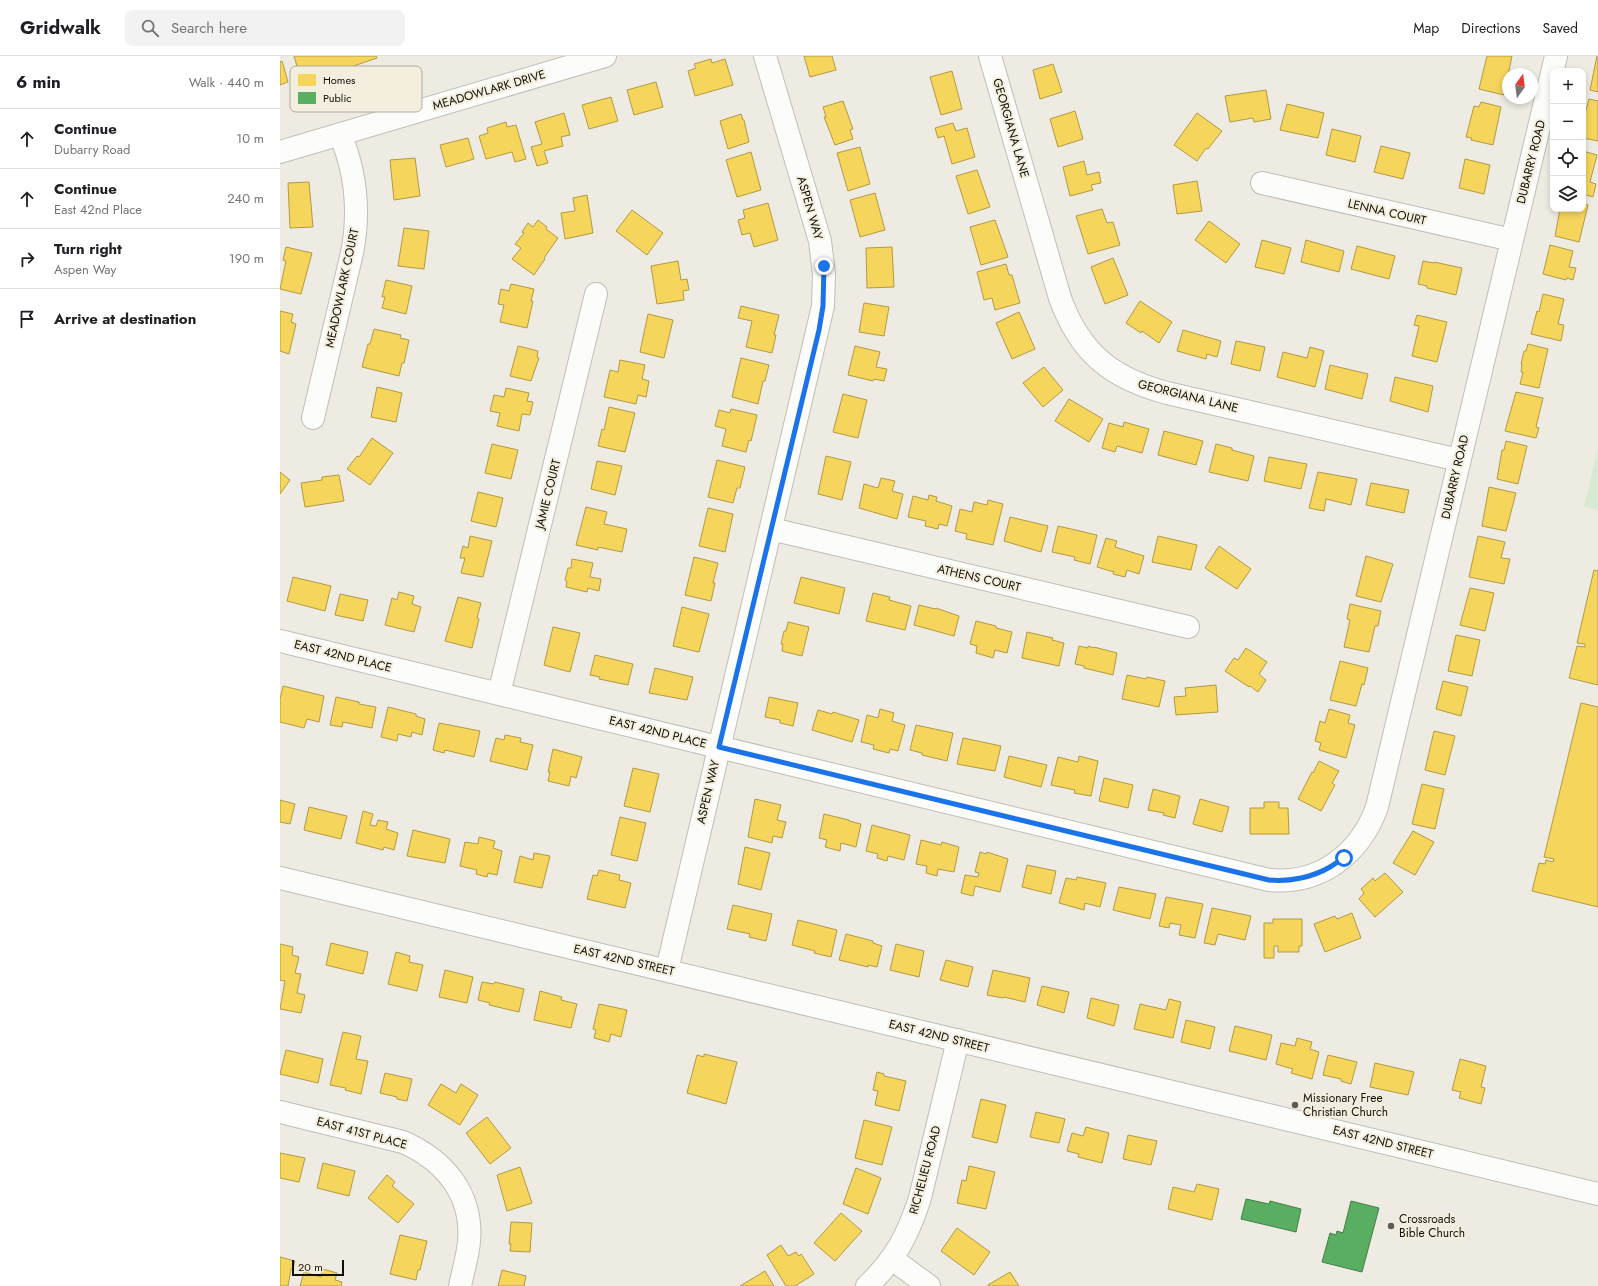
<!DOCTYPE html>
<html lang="en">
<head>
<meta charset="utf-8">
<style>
	:root { --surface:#fff; --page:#f2f2f2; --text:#202124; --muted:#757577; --line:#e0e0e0 }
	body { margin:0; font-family:Jost,sans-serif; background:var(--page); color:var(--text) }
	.controls { position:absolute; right:12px; top:12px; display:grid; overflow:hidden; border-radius:8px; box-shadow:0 2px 6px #0003 }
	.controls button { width:36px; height:36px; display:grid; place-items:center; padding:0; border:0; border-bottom:1px solid var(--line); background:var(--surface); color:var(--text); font:20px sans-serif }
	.compass { position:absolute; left:1222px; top:12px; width:36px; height:36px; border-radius:50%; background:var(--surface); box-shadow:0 2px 6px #0003; rotate:14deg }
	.scale { position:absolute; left:12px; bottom:10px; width:52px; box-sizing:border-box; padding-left:4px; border:2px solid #100f09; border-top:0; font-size:11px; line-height:14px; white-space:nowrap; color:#100f09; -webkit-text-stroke:3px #f3eedd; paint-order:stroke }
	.stop { position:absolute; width:12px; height:12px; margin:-9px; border:3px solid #1a73e8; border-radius:50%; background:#fff }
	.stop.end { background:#1a73e8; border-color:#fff; box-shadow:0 1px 4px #0008 }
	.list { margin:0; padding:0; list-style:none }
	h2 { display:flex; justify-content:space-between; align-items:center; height:52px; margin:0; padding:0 16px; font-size:17px }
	h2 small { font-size:13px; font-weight:400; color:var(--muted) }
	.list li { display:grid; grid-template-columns:26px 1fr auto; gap:12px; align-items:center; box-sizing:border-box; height:60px; padding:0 16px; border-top:1px solid var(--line) }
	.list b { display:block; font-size:15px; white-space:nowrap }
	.list p { margin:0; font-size:13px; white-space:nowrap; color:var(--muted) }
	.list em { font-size:13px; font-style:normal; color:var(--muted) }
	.icon { flex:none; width:22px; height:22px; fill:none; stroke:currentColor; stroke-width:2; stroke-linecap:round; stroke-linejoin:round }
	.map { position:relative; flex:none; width:1318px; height:1230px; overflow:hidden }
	header { display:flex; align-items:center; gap:24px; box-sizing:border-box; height:56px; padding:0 20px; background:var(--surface); border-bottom:1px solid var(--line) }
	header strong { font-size:19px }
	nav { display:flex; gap:22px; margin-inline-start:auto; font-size:14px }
	.search { width:280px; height:36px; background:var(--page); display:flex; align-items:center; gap:10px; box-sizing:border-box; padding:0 14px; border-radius:8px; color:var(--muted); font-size:15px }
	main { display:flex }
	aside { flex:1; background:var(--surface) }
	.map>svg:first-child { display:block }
	.green { fill:#d7ebd3 }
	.homes { fill:#f6d55c; stroke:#b19a43 }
	.public { fill:#5aae61; stroke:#447e47 }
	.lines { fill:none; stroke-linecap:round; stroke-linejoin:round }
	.minor-casing { stroke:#c0beb7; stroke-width:24 }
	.minor { stroke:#fcfcfb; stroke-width:22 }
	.route { stroke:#1a73e8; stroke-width:5 }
	.poi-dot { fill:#5e5c55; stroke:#f3eedd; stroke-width:1.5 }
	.labels { text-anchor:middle; stroke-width:4; stroke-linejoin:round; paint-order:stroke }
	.street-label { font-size:12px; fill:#100f09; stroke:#f3eedd }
	.poi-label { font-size:12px; fill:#100f09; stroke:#f3eedd; text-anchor:start }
	.key { fill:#f3eedd; stroke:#afab9d; stroke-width:1 }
	.key-label { font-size:11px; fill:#100f09 }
</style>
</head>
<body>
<header>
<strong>Gridwalk</strong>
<div class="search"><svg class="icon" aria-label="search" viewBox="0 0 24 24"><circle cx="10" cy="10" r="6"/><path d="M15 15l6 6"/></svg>Search here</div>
<nav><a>Map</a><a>Directions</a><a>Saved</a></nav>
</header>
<main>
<aside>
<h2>6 min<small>Walk · 440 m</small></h2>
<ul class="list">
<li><svg class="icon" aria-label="ahead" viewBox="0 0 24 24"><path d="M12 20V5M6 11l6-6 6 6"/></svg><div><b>Continue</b><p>Dubarry Road</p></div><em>10 m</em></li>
<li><svg class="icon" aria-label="ahead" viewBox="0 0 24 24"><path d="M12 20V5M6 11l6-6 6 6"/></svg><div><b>Continue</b><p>East 42nd Place</p></div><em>240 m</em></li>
<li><svg class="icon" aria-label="right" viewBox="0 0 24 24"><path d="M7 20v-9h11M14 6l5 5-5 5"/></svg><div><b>Turn right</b><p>Aspen Way</p></div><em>190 m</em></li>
<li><svg class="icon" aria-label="arrive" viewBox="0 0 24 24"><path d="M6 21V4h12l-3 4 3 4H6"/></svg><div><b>Arrive at destination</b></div></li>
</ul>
</aside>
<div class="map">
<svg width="1318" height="1230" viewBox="0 0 1318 1230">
	<rect width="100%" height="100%" fill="#eeebe2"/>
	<path class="green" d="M1318,392V454L1304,450Z"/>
	<path class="homes" d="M14,0H96L97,2L47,19L46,16L21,24Z
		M524,0H552L556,14L530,21Z
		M1207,0H1232L1224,39L1199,33Z
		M1317,0H1318V36L1310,34Z
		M431,3L432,7L445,3L453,29L415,40L408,15L416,12L414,8Z
		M2,5L8,26L0,29V6Z
		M773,8L782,36L760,43L753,14Z
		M672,15L682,53L661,59L650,21Z
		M376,26L383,51L354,59L347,34Z
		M986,34L991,63L974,66L973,62L950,66L945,40Z
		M331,41L338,65L309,73L302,49Z
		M1309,43L1318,45V85L1303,82V65Z
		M563,45L573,73L570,74L573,83L555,89L544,61H546L543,51Z
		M1201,46L1221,51L1213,89L1191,84L1192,82L1186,81L1194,50L1199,51Z
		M1007,48L1044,57L1038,82L1000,74Z
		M795,55L803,83L778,91L770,63Z
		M284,57L290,79L281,81L283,90L264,95L268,107L257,110L251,91L262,88L255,66Z
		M917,57L942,75L928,93L926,92L917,105L894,89Z
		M461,58L463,64H464L469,86L448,93L440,65Z
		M226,66L227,71L236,69L246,103L235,106L232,96L206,103L199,80L208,77L207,72Z
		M673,67L676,75L687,72L695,101L672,108L664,80L658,82L655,72Z
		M1052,73L1081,80L1075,106L1046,99Z
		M188,82L194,103L166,111L160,89Z
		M1101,90L1130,97L1123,123L1094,116Z
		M580,91L590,128L568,135L557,97Z
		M1303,95L1317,99L1310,126L1316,128L1313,141L1303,138Z
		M471,96L481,134L457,141L446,104Z
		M135,102L140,140L114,144L110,104Z
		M1185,103L1210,109L1204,138L1179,132Z
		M804,105L807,119L819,116L821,127L811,129L813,134L790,140L783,111Z
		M697,114L710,151L688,158L676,120Z
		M917,125L922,155L897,158L893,129Z
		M29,126L33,171L10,172L8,127Z
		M595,137L605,174L580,181L570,144Z
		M307,139L313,177L285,183L281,157L295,155L293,142Z
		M488,147L498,184L474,191L470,177L462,179L458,164L465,162L463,154Z
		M1303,147L1308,149L1299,186L1275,180L1280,153H1303Z
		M822,153L827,167L833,166L840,189L808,198L796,160Z
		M352,154L383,177L367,199L336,175Z
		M258,164L267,171L266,173L278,182L264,202L265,203L254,219L232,203L241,192L235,188L244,177L242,176L248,167L253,171Z
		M715,164L728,201L701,209L690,171Z
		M929,165L960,188L946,207L915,184Z
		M124,172L149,175L144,213L118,210Z
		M982,184L1011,192L1004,218L975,211Z
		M1026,184L1064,195L1059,216L1021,206Z
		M1270,189L1293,195L1289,211L1296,212L1293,224L1287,222L1286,224L1263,218Z
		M1077,190L1115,200L1109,223L1071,213Z
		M6,191L32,197L21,238L0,233L6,205L3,204Z
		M612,191L614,231L587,232L586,192Z
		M833,202L848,239L825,248L811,211Z
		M398,205L401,224L407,223L409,234L403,235L404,244L377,248L371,210Z
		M1143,205L1154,207V206L1182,212L1176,239L1147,232V230L1138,228Z
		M726,208L729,219H732L740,247L715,254L712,242L704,244L697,216Z
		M106,224L132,230L126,258L102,252L105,241H102Z
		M231,228L254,233L251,245H253L247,272L220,266L224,249L218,248L221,233L229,235Z
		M1263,238L1284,243L1278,268L1284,269L1281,285L1251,278L1257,255L1259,256Z
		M860,245L892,266L879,287L862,275L861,277L846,267Z
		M584,247L609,251L604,280L579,276Z
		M461,250L499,259L494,279H496L492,297L466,291L472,265L458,262Z
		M0,255L13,258L11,266L16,268L9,298L0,295Z
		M739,256L755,293L732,303L716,267Z
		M368,258L393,264L384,302L360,296Z
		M1137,259L1167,266L1157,306L1132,300L1139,270L1134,269Z
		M94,273L121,279L120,282L129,284L124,307H122L119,320L82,311L88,288H90Z
		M903,274L941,285L937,301L927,298L926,303L897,295Z
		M956,285L985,291L980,315L951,308Z
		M1248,288L1268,293L1259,332L1240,328L1243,316H1241L1242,308H1241L1244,295H1246Z
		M238,290L258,295L257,301L259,302L251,325L230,320Z
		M575,290L600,296L596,311L607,313L604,325L594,323L593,325L568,319Z
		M1030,291L1044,295L1035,331L997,321L1003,296L1027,302Z
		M461,302L489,309L485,325H483L478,348L452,341Z
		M340,304L365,309L362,323L369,325L366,341L358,339L356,348L324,341L330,314L338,316Z
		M1050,309L1088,318L1082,343L1045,333Z
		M764,311L783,334L763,351L743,327Z
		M1115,321L1153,330L1148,356L1110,345Z
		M97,331L122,337L116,366L91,361Z
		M226,332L249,337L247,345L253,346L250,359L242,358L239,375L217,370L220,357L210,355L214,339L224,341Z
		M1236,336L1263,342L1256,371L1259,372L1256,382L1225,375Z
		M563,338L587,344L578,382L553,376Z
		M789,343L823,363L809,386L775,365Z
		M329,351L355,357L345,396L318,390L322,373L324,374Z
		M451,353L477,359L471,385L469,384L466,396L442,390L446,373L435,370L439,354L450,357Z
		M844,366L869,373L862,397L837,390L835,396L822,392L829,367L843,371Z
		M884,375L923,385L916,409L878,399Z
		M92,382L113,397L90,429L67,413L77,400L79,401Z
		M1226,385L1247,390L1238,428L1217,423L1222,394H1224Z
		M212,388L238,394L231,423L205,417Z
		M936,388L952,392V394L974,400L968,425L929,416Z
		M546,400L571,406L562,444L538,438Z
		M989,401L1027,408L1021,433L984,425Z
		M437,404L465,411L460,432H457L453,447L428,441Z
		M317,405L342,410L335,439L311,433Z
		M0,416L10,424L0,438Z
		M1038,416L1077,423L1071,449L1046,443L1044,455L1029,452Z
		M59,419L64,445L25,451L21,427L42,424V421Z
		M601,422L615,425L612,435L623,438L617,463L579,452L584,428L598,432Z
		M1091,427L1129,434L1124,457L1086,449Z
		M1209,431L1236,437L1226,475L1202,470Z
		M198,436L223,442L216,471L191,465Z
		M649,439L657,441L656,445L672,450L667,470L659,468L658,473L645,470L646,465L628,461L633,440L648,444Z
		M708,444L723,448L713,489L686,483L687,478L675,475L680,453L692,456L694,446L707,449Z
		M306,451L327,456L324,468L347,473L342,496L318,491V494L296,489Z
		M428,452L453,458L445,496L419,490Z
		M730,461L768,470L761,496L724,485Z
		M778,470L817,479L810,508L794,504L795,501L772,496Z
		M190,480L212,485L203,521L181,517L185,502H180L183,490L188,492Z
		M878,480L917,489L911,514L872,506Z
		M1198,480L1225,486L1221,502L1230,503L1224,528L1189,521Z
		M826,482L837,485L835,491L864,500L859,518L847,514L845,521L833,518L834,516L817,511Z
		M939,490L971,513L957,533L925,512Z
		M1086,500L1113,508L1101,546L1076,540Z
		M414,501L438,507L433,527H435L431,545L405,539Z
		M292,503L313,507L310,521L321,523L319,535L308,532L307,536L286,531L287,525L285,524L288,512H291Z
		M1314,514L1318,515V629L1289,622L1297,590L1305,591V588L1297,587Z
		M13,521L51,530L45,555L7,545Z
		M521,521L565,532L559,558L514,547Z
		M1190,532L1214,537L1205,575L1180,569Z
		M119,536L134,540L132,548L141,551L134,576L105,569L112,542L117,544Z
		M593,537L610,541L609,544L631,550L625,574L586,565Z
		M60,538L88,544L83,565L55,559Z
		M178,541L201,547L197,562L199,563L192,592L165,585Z
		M1070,548L1101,555L1098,570H1095L1089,596L1064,591L1070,564L1067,563Z
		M639,549L655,553L656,552L679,560L674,580L634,569Z
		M402,551L429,558L419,596L393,590Z
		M696,565L716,570V572L732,576L727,597L715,594L713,602L696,597L697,590L690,588Z
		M508,566L529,571L522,600L502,595L503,588H501L504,575H506Z
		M273,571L300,577L290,616L264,609Z
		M747,576L773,582L772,584L784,587L779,610L742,602Z
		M1176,579L1200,584L1192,620L1168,615Z
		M799,590L808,592V590L814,592V591L837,597L833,619L804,612V610L795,608Z
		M966,592L987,606L979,618L986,624L978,636L970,630L969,631L945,615L954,602L958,604Z
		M315,599L353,608L348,629L319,623L320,621L310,619Z
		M1060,605L1088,612L1084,629L1082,628L1076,650L1050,644Z
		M375,612L413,621L407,644L369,637Z
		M847,619L866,623L867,621L885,625L879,651L842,643Z
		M1163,625L1188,631L1181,660L1156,653Z
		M936,629L938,656L896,659L894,641L906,640L905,632Z
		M3,630L44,640L39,666L27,663L24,672L0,666V643Z
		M56,641L79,646V648L96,651L92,672L63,666L62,671L50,669Z
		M489,641L518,647L513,670L500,667V664L485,661Z
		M1301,647L1318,651V851L1252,835L1259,807L1265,808L1266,804L1273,806L1274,803L1264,801Z
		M108,651L136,658V660L145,663L142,679L132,676L131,681L118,678L117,685L101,681Z
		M600,653L614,657L612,665L625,669L618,695L610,693L609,697L593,693L594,689L581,686L587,659L598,662Z
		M1049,653L1070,659L1068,667L1075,669L1066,702L1039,694L1041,687L1035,685L1040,665L1045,667Z
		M538,654L552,658L553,656L579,664L572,686L532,674Z
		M159,667L200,675L194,701L165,694L164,697L153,694Z
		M636,669L673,677L667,705L642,699V697L630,694Z
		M1154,675L1175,680L1165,719L1145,714Z
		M225,679L241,682L240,686L253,689L247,714L210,705L216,682L224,684Z
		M683,682L721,690L715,715L677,708Z
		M273,693L302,701L296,722L291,720L289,730L268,725L270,716H268Z
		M729,700L767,709L761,731L724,721Z
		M799,700L818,705L811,740L794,737L795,734L771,729L778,701L798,706Z
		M1039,705L1059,715L1052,727L1055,729L1041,755L1018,743L1032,716L1033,717Z
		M353,712L379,718L370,756L344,750Z
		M824,722L853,729L848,752L819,745Z
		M1142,728L1164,733L1155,773L1132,768Z
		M873,733L900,740L895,762L883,759L884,757L868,754Z
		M475,743L501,749L497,764L506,766L502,782L493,780L492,787L468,781Z
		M920,743L949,751L942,776L913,768Z
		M0,744L15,748L10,768L0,766Z
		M984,746H999V752H1008L1009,778H970V752H984Z
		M29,751L67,760L61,783L24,774Z
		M83,755L93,758L90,769L96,770L98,764L108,766L106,773L118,777L114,794L104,791L103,794L76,787Z
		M544,758L569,764V765L581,768L576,791L561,787L560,795L545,791L547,784L539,782Z
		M340,761L366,767L357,805L331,799Z
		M592,769L630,779L624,804L608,800L607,805L597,802L598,798L586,795Z
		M133,774L170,783L165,807L127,800Z
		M1133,775L1154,786L1135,819L1113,807Z
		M199,781L215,785L213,792L222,795L217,819L208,817L207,821L196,818L197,814L180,810L185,786L198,788Z
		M641,784L661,789L662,786L679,791L674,816L658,813L657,820L646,817L647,810L636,808Z
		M465,791L490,797L481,834L458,828Z
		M700,796L706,798L707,796L728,803L720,836L695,830L693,840L681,837L685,819L698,821L699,817L695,816Z
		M254,797L270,800L262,832L234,826L240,800L253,804Z
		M747,809L776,815L771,838L742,831Z
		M319,814L340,819L339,824L351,827L345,852L307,843L313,819L317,820Z
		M1105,817L1123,836L1095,861L1079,843L1084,837L1081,833L1093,822L1095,825Z
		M797,821L826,827L820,851L805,847L804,854L779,847L786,822L796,824Z
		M839,831L876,838L870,863L833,854Z
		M886,841L923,848L915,882L899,879L901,869L890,867L889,872L879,870Z
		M453,849L492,858L486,885L469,881L470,878L447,873Z
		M932,852L971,860L965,884L938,878L935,889L924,887Z
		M1072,857L1081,882L1045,896L1034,868L1055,860L1057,863Z
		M993,863H1022V890H1019V896H998V890H994V902H984V867H993Z
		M518,864L557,874L551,901L534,897L535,895L512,889Z
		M566,878L593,885V887L602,890L597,911L588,909V911L559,904Z
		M51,887L88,896L83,918L46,909Z
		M0,888L13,891L12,899L19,901L15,917L21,918L17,937L25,939L21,957L0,953L5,925L0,924Z
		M616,888L644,895L639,921L610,914Z
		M116,896L130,900L129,906L143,909L137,935L108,928Z
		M666,904L693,911L688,931L660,924Z
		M165,914L193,921L187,947L159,941Z
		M713,914L750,922L745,946L724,941L723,942L707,939Z
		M202,926L214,928L215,926L244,933L239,956L209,949L210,947L198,944Z
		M762,930L789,936L784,957L757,949Z
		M260,935L282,941L281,944L297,948L291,972L254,964Z
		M811,942L839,949L834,970L807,962Z
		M889,943L901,946L893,982L854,973L860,948L886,954Z
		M319,948L347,954L341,981L331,978L329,986L314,982L316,974L313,973Z
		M906,964L935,971L930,993L901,986Z
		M955,970L992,979L986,1004L949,995Z
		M63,976L81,980L76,1003L88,1005L81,1038L65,1034L66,1032L50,1029Z
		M1017,982L1032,986L1030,993L1039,996L1032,1023L1011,1017L1013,1013L996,1008L1001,987L1015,990Z
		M6,994L43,1003L38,1027L0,1018Z
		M424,998L457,1006L446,1048L407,1037L417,999L424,1001Z
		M1048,999L1077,1006L1071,1028L1061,1025V1023L1043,1019Z
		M1180,1003L1206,1010L1201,1031L1205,1032L1201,1048L1179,1042L1181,1036L1172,1034Z
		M1095,1007L1134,1016L1128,1039L1090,1031Z
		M597,1016L604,1018V1020L626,1025L619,1055L595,1049L598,1035L593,1034Z
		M105,1017L132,1023L127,1045L117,1043V1041L100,1037Z
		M161,1028L176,1037L181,1028L198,1039L180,1069L148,1049Z
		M701,1043L726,1049L717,1087L692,1081Z
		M756,1056L785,1063L779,1087L750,1081Z
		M207,1061L231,1092L210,1108L186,1077Z
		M584,1064L612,1071L602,1109L575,1102Z
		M806,1071L829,1077L822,1107L798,1101L799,1098L787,1095L792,1077L803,1080Z
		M848,1079L877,1085L871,1109L843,1103Z
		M0,1097L25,1102L19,1126L0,1122Z
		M43,1107L75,1115L69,1140L37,1132Z
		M689,1110L715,1116L706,1153L677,1147L682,1124L686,1125Z
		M240,1111L252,1147L227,1155L217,1119Z
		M576,1112L601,1122L588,1158L563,1148Z
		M107,1119L115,1126L112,1130L134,1148L118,1167L88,1142Z
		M917,1128L939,1133L932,1164L888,1153L893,1131L914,1136Z
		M561,1157L582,1175L555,1205L534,1187Z
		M231,1166L252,1167L250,1196L230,1195L231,1188H229Z
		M677,1172L710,1196L694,1219L661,1195Z
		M120,1179L147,1185L140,1214H138L136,1224L110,1218Z
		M501,1189L508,1200L516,1196L519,1200L521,1198L534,1218L515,1230H506L487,1199Z
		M0,1201L15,1205L13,1213H11L8,1230H0Z
		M43,1213L57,1217L55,1224L62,1226L61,1230H20L24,1216L41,1221Z
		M222,1214L246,1220L244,1230H218Z
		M485,1215L494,1230H460Z
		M730,1216L739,1230H708V1229Z"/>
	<path class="public" d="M966,1143L989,1148L990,1145L1021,1153L1016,1176L961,1163Z
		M1071,1145L1099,1152L1082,1216L1042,1206L1050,1177L1056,1179L1057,1175L1063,1177Z"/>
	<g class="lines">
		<defs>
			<path id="minor" d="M710,0L780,242C800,297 831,322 887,337L1179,404
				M0,96L325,0
				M982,127L1232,184
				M33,362L72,197C80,156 76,116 60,78
				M491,473L908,571
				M0,585L989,824C1040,829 1080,798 1097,751L1276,0
				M219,638L316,238
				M0,822L1318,1138
				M387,914L543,250L544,218L540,185L485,0
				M0,1056L123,1086C164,1104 193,1138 189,1185C188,1200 183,1215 180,1230
				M612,1203L649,1230
				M587,1230C615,1204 628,1179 640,1142L678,984"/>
		</defs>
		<use href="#minor" class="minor-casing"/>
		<use href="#minor" class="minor"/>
	</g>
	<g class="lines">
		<path class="route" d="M544,210L543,250L539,274L439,691L989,824C1010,826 1033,821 1050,811C1055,808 1059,805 1064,802"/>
	</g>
	<g class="poi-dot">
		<circle cx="1015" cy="1049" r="4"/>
		<circle cx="1111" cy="1170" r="4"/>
	</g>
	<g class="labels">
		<g class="street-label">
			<text transform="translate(209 34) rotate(-16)" y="4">MEADOWLARK DRIVE</text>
			<text transform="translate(731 72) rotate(74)" y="4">GEORGIANA LANE</text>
			<text transform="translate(1251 106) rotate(-76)" y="4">DUBARRY ROAD</text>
			<text transform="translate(530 152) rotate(74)" y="4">ASPEN WAY</text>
			<text transform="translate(1107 156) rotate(13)" y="4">LENNA COURT</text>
			<text transform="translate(62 232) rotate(-78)" y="4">MEADOWLARK COURT</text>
			<text transform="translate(908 340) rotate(14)" y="4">GEORGIANA LANE</text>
			<text transform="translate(1175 421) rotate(-77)" y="4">DUBARRY ROAD</text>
			<text transform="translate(268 438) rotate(-76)" y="4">JAMIE COURT</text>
			<text transform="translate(699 522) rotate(13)" y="4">ATHENS COURT</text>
			<text transform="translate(63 600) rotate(14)" y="4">EAST 42ND PLACE</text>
			<text transform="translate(378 676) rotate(14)" y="4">EAST 42ND PLACE</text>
			<text transform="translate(428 736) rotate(-77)" y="4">ASPEN WAY</text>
			<text transform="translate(344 904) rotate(13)" y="4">EAST 42ND STREET</text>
			<text transform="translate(659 980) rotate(14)" y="4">EAST 42ND STREET</text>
			<text transform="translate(82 1077) rotate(15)" y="4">EAST 41ST PLACE</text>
			<text transform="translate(1103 1086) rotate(14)" y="4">EAST 42ND STREET</text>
			<text transform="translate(645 1114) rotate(-75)" y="4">RICHELIEU ROAD</text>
		</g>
		<g class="poi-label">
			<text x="1023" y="1046">Missionary Free<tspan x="1023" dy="14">Christian Church</tspan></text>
			<text x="1119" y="1167">Crossroads<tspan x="1119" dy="14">Bible Church</tspan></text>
		</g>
	</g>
	<rect x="10" y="10" width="132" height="46" rx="6" class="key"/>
	<rect x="18" y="18" width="18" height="12" fill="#f6d55c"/>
	<rect x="18" y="36" width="18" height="12" fill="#5aae61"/>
	<g class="key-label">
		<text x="43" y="28">Homes</text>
		<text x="43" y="46">Public</text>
	</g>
</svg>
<div class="controls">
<button>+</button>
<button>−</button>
<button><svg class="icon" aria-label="locate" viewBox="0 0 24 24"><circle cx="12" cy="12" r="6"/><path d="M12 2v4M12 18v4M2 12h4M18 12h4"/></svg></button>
<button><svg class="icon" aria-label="layers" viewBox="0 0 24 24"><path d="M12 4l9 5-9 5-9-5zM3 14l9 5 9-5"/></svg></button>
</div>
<svg class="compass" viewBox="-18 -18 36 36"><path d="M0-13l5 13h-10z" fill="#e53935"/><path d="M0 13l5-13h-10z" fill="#757577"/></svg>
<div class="scale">20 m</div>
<div class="stop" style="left:1064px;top:802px"></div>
<div class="stop end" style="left:544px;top:210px"></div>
</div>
</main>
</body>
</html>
